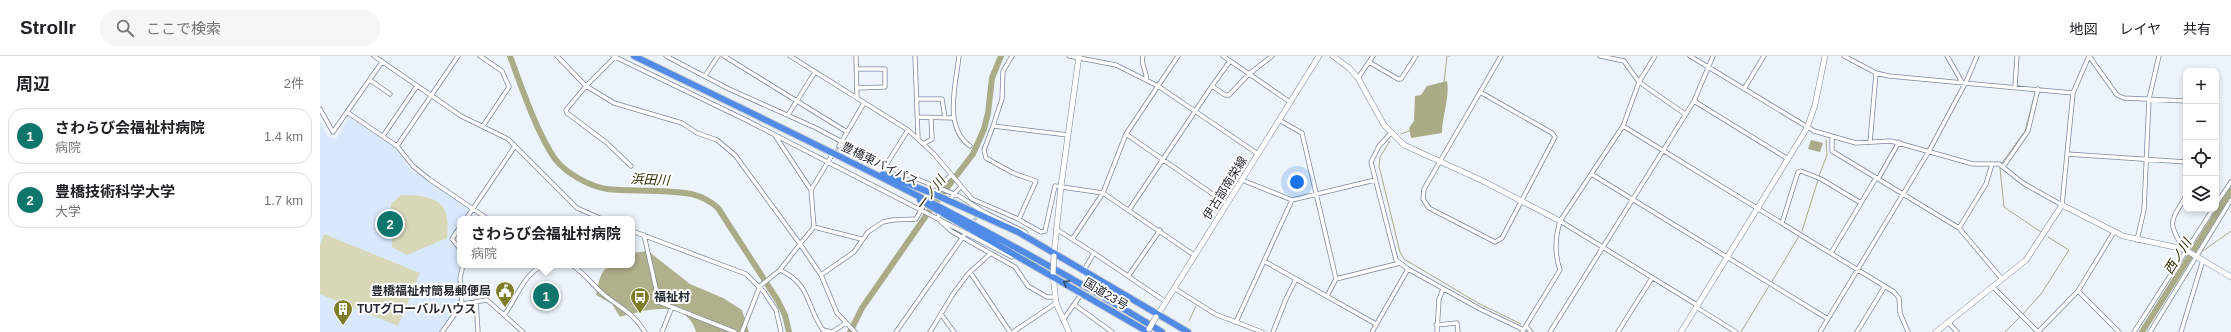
<!DOCTYPE html>
<html lang="ja">
<head>
<meta charset="utf-8">
<style>
	:root { --surface:#fff; --page:#f6f6f6; --text:#202124; --muted:#757577; --line:#e0e0e0; --accent:#0f766e }
	body { margin:0; font-family:Helvetica,"Noto Sans JP",sans-serif; background:var(--page); color:var(--text) }
	.controls { position:absolute; right:12px; top:12px; display:grid; overflow:hidden; border-radius:8px; box-shadow:0 2px 6px #0003 }
	.controls button { width:36px; height:36px; display:grid; place-items:center; padding:0; border:0; border-bottom:1px solid var(--line); background:var(--surface); color:var(--text); font:20px sans-serif }
	.you { position:absolute; left:977px; top:126px; width:14px; height:14px; margin:-10px; border:3px solid #fff; border-radius:50%; background:#1a73e8; box-shadow:0 0 0 6px #1a73e833 }
	.badge { display:grid; place-items:center; width:26px; height:26px; border-radius:50%; background:var(--accent); color:#fff; font-size:13px; font-weight:700 }
	.pin { position:absolute; translate:-50% -50%; border:2px solid #fff; box-shadow:0 1px 4px #0006 }
	.popup { position:absolute; left:137px; top:160px; width:178px; height:52px; box-sizing:border-box; display:grid; place-content:center; border-radius:8px; background:var(--surface); filter:drop-shadow(0 1px 3px #0005); font-size:13px; white-space:nowrap; color:var(--muted) }
	.popup b { font-size:15px; color:var(--text) }
	.popup::after { content:''; position:absolute; left:50%; top:100%; margin-left:-8px; border:8px solid transparent; border-top-color:var(--surface) }
	.list { margin:0; padding:0; list-style:none }
	h2 { display:flex; justify-content:space-between; align-items:center; height:52px; margin:0; padding:0 16px; font-size:17px }
	h2 small { font-size:13px; font-weight:400; color:var(--muted) }
	.list li { display:grid; grid-template-columns:26px 1fr auto; gap:12px; align-items:center; box-sizing:border-box; height:56px; margin:0 8px 8px; padding:0 8px; border:1px solid var(--line); border-radius:16px }
	.list b { display:block; font-size:15px; white-space:nowrap }
	.list p { margin:0; font-size:13px; white-space:nowrap; color:var(--muted) }
	.list em { font-size:13px; font-style:normal; color:var(--muted) }
	.icon { flex:none; width:22px; height:22px; fill:none; stroke:currentColor; stroke-width:2; stroke-linecap:round; stroke-linejoin:round }
	.map { position:relative; flex:none; width:1911px; height:276px; overflow:hidden }
	header { display:flex; align-items:center; gap:24px; box-sizing:border-box; height:56px; padding:0 20px; background:var(--surface); border-bottom:1px solid var(--line) }
	header strong { font-size:19px }
	nav { display:flex; gap:22px; margin-inline-start:auto; font-size:14px }
	.search { width:280px; height:36px; background:var(--page); display:flex; align-items:center; gap:10px; box-sizing:border-box; padding:0 14px; border-radius:16px; color:var(--muted); font-size:15px }
	main { display:flex }
	aside { flex:1; background:var(--surface) }
	.map>svg:first-child { display:block }
	.built { fill:#dae8fe }
	.green { fill:#d7d8b8 }
	.forest { fill:#afb18c }
	.water { fill:#aaab87 }
	.lines { fill:none; stroke-linecap:round; stroke-linejoin:round }
	.stream { stroke:#aaab87; stroke-width:1 }
	.river { stroke:#aaab87; stroke-width:6 }
	.street-tunnel { stroke:#c5cbd3; stroke-width:3.5; stroke-dasharray:3.5 2; stroke-linecap:butt }
	.street-casing { stroke:#7b889a; stroke-width:5 }
	.secondary-casing { stroke:#7b889a; stroke-width:6 }
	.highway-casing { stroke:#cfd1d2; stroke-width:8 }
	.street { stroke:#fff; stroke-width:3.5 }
	.secondary { stroke:#fff; stroke-width:5 }
	.highway { stroke:#508be7; stroke-width:6 }
	.secondary-bridge-casing { stroke:#7b889a; stroke-width:6; stroke-linecap:butt }
	.secondary-bridge { stroke:#fff; stroke-width:5 }
	.oneway { stroke:#334869 }
	.labels { text-anchor:middle; stroke-width:4; stroke-linejoin:round; paint-order:stroke }
	.street-label { font-size:12px; fill:#262c33; stroke:#fff }
	.poi-label { font-size:12px; font-weight:bold; fill:#262c33; stroke:#fff; text-anchor:start }
	.water-label { font-size:13px; font-style:italic; fill:#2c2c00; stroke:#fff }
</style>
</head>
<body>
<header>
<strong>Strollr</strong>
<div class="search"><svg class="icon" aria-label="search" viewBox="0 0 24 24"><circle cx="10" cy="10" r="6"/><path d="M15 15l6 6"/></svg>ここで検索</div>
<nav><a>地図</a><a>レイヤ</a><a>共有</a></nav>
</header>
<main>
<aside>
<h2>周辺<small>2件</small></h2>
<ul class="list">
<li><span class="badge">1</span><div><b>さわらび会福祉村病院</b><p>病院</p></div><em>1.4 km</em></li>
<li><span class="badge">2</span><div><b>豊橋技術科学大学</b><p>大学</p></div><em>1.7 km</em></li>
</ul>
</aside>
<div class="map">
<svg width="1911" height="276" viewBox="0 0 1911 276">
	<rect width="100%" height="100%" fill="#edf3fb"/>
	<path class="built" d="M29,61L75,91L91,114L150,152L143,163H140V167L129,183L140,196L141,209L137,221L140,246L120,276H0V64L7,80L16,83Z"/>
	<path class="green" d="M81,139C114,139 132,144 127,182L87,199L72,191L71,148Z
		M4,178L100,217L78,270L0,238V189Z"/>
	<path class="forest" d="M328,195L370,228L403,242L422,254L429,276H376C367,242 324,254 300,261L292,248L276,239C282,210 283,209 312,209V197Z"/>
	<path class="water" d="M1127,25C1130,42 1122,60 1122,77L1091,82L1089,72L1094,65L1095,40L1101,39L1107,30Z
		M1491,84L1503,87L1500,96L1488,93Z"/>
	<g class="lines">
		<path class="stream" d="M1124,27L1127,0H1130
			M1081,78L1089,75
			M1070,85L1060,101L1059,110L1080,196L1084,203L1158,247L1201,268
			M1682,107L1705,75L1715,37
			M1680,112L1684,151L1721,176
			M1499,120L1507,99L1506,84
			M1482,175L1498,124
			M1883,195L1911,175
			M1451,227L1479,180
			M1703,258L1721,238L1749,194L1728,181
			M869,265L876,250
			M1207,275L1208,276
			M1421,276L1449,230
			M1685,276L1700,261"/>
		<path class="river" d="M190,0C201,30 217,77 235,103C247,118 269,130 287,133C304,135 322,134 339,135C362,136 380,136 398,152L458,245L465,259L469,276
			M530,276L542,252L610,154L653,98L664,73L668,57L672,22L681,0
			M1822,276L1911,135"/>
		<path class="street-tunnel" d="M513,99L519,90
			M651,169L663,152"/>
		<defs>
			<path id="street" d="M54,0L141,60L188,83L257,152L282,163
				M160,0L182,15L189,31L163,70
				M237,0L266,30L294,47L362,67L377,77L397,84L415,99L480,188L494,171L491,134L456,81
				M293,0L426,64L692,201
				M296,0L266,30L246,54L247,57L287,87L311,110
				M346,0L409,33L496,72L575,114L639,140L664,156L705,176L707,180
				M404,0L527,76
				M470,0L588,74L614,98L652,143L696,162L721,176L725,175L735,130L783,137L874,199
				M536,0L537,41
				M595,0L598,82
				M639,0C636,28 623,71 650,90
				M692,0L683,15L682,43L673,70L748,79
				M749,0L796,9L838,30L938,98
				M823,0C820,11 828,15 826,24
				M903,0L970,46
				M1280,0L1304,5L1319,26L1365,58
				M1370,0L1494,75L1536,87L1571,85L1653,108H1679L1703,127L1742,149L1753,37L1769,0
				M1524,0L1556,17L1569,20L1753,37
				M1627,0L1642,26
				M1769,0L1797,39L1804,42L1866,45
				M1049,6L1078,23H1081L1096,0
				M536,13H565V31L537,32
				M385,20L398,0
				M1038,22L1053,0
				M50,24L70,38
				M892,30L910,5
				M1695,31L1697,0
				M1424,33L1444,0
				M1160,36L1232,77L1235,81L1182,182L1175,186L1109,152L1103,143L1104,133L1181,0
				M597,43H622L625,62
				M1374,45L1468,103
				M0,53L13,76L27,56L77,90L93,110L109,123L168,163
				M27,56L62,6
				M468,59L495,16
				M598,61L633,62
				M959,64L982,77L1016,223L1007,240
				M673,70L664,94L666,102L693,117L716,125L699,163
				M1303,70L1574,236L1579,242L1580,257L1588,276
				M1071,77L1059,90L1051,106L1076,204L1088,213L1160,253L1204,274
				M806,78L858,0
				M63,80L97,30
				M1512,81V95L1639,172L1682,223
				M1550,86L1556,17
				M603,88L612,83L611,62
				M77,90L138,0
				M519,90L544,47
				M1747,98L1866,106
				M566,109L588,74
				M1683,111L1708,75L1718,33
				M1273,119L1508,263
				M1558,123L1579,86
				M922,124L972,144L1055,124
				M491,134L511,101
				M615,135L631,119
				M631,142L641,130
				M1896,148L1911,126
				M809,154L892,30L905,39H909L929,18L952,0
				M619,157L618,163L631,175L695,211L708,230L727,241H734
				M146,163L195,90
				M1240,165L1377,249
				M1462,167L1478,116L1481,115L1501,123L1541,147
				M140,171L132,183L140,193
				M494,171L541,183
				M1639,172L1666,128L1672,108
				M736,173L774,197
				M312,175L426,218L444,236L456,254L461,276
				M324,179L339,246L415,276
				M753,182L783,137L806,78L907,148
				M1817,184L1824,154L1829,43L1839,0
				M1864,193C1847,165 1850,167 1866,140
				M1511,197L1556,122
				M944,205L1056,268
				M252,209C264,217 271,227 281,236C299,252 311,254 325,276
				M460,214C492,229 485,249 503,274L512,276L526,267
				M764,214L774,197L846,246
				M650,216L690,276
				M501,219L534,196L548,176L563,166L572,164L596,163L604,149
				M809,219L840,174
				M1016,223L1080,207
				M1673,231L1718,276
				M854,232L895,258L942,276
				M1758,235L1799,276
				M156,245L158,276
				M142,248L140,222L143,209
				M755,249L792,276
				M1376,251L1416,276
				M621,258L634,276
				M184,259L203,276
				M743,264L762,237
				M916,266L972,144
				M1628,266L1637,276
				M1116,269L1137,267L1138,276
				M1206,270L1211,276
				M122,276L142,248L167,244L184,259C198,241 203,217 225,209
				M342,276L352,251
				M422,276L440,230L460,214L480,188L501,219L517,257L535,276
				M576,276L645,178
				M610,276L633,238L648,218L670,198
				M693,276L736,247
				M953,276L966,243L976,223
				M1052,276L1088,213
				M1117,276L1119,243L1123,233
				M1202,276L1240,214C1234,197 1235,182 1240,165L1303,70L1319,26L1335,0
				M1230,276L1374,45L1393,0
				M1298,276L1332,222
				M1500,276L1609,95L1646,26L1657,0
				M1537,276L1565,230
				M1718,276L1758,235L1794,176
				M1814,276L1893,153
				M1830,276L1911,144
				M1861,276L1883,204"/>
			<path id="secondary" d="M1013,0L1029,12L1038,22L1064,69L1084,89L1163,125L1240,165
				M734,199L741,130L759,0
				M733,218L736,247L749,276
				M837,260L999,0
				M1361,276L1487,72L1495,49L1505,0
				M1616,276L1706,204L1742,149L1803,180L1864,193L1911,221"/>
			<path id="highway" d="M314,0C493,87 673,172 842,276
				M563,118L614,138L698,176L868,276
				M600,144L828,276"/>
		</defs>
		<use href="#street" class="street-casing"/>
		<use href="#secondary" class="secondary-casing"/>
		<use href="#highway" class="highway-casing"/>
		<use href="#street" class="street"/>
		<use href="#secondary" class="secondary"/>
		<use href="#highway" class="highway"/>
		<defs>
			<path id="secondary-bridge" d="M733,216L734,200
				M829,273L836,261"/>
		</defs>
		<use href="#secondary-bridge" class="secondary-bridge-casing"/>
		<use href="#secondary-bridge" class="secondary-bridge"/>
	</g>
	<defs><path id="oneway-chevron" d="M-2-3.5L2.5 0L-2 3.5" fill="none" stroke-width="1.6" stroke-linecap="round" stroke-linejoin="round"/></defs>
	<use class="oneway" href="#oneway-chevron" transform="translate(746 227) rotate(-149)"/>
	<defs>
		<symbol id="civic-pin" viewBox="-11 -11 22 30"><path d="M0 17L-7.5 6A9.5 9.5 0 1 1 7.5 6Z" fill="#7e7e26" stroke="#fff"/><path d="M-.6-6.5H3V-4.5H.6V-3L4-1V1h2V6H-6V1h2V-1L-.6-3ZM-1.2 2.5V6h2.4V2.5Z" fill="#fff"/></symbol>
		<symbol id="bus-pin" viewBox="-11 -11 22 30"><path d="M0 17L-7.5 6A9.5 9.5 0 1 1 7.5 6Z" fill="#7e7e26" stroke="#fff"/><path d="M-5-6H5V4H4V6H2V4H-2V6H-4V4H-5ZM-3.5-4V0h7V-4ZM-3.5 1.2v1.5H-2V1.2ZM2 1.2v1.5H3.5V1.2Z" fill="#fff"/></symbol>
		<symbol id="building-pin" viewBox="-11 -11 22 30"><path d="M0 17L-7.5 6A9.5 9.5 0 1 1 7.5 6Z" fill="#7e7e26" stroke="#fff"/><path d="M-4-6H4V6H1V3H-1V6H-4ZM-2.5-4.3h1.7v1.8h-1.7ZM.8-4.3h1.7v1.8H.8ZM-2.5-1h1.7V.8h-1.7ZM.8-1h1.7V.8H.8Z" fill="#fff"/></symbol>
	</defs>
	<g fill-rule="evenodd">
		<use href="#civic-pin" x="174" y="224" width="22" height="30"/>
		<use href="#bus-pin" x="309" y="230" width="22" height="30"/>
		<use href="#building-pin" x="12" y="242" width="22" height="30"/>
	</g>
	<g class="labels">
		<g class="street-label">
			<text transform="translate(560 108) rotate(26)" y="4">豊橋東バイパス</text>
			<text transform="translate(905 132) rotate(-58)" y="4">伊古部南栄線</text>
			<text transform="translate(786 238) rotate(31)" y="4">国道23号</text>
		</g>
		<g class="poi-label">
			<text x="171" y="239" text-anchor="end">豊橋福祉村簡易郵便局</text>
			<text x="334" y="245">福祉村</text>
			<text x="37" y="257">TUTグローバルハウス</text>
		</g>
		<g class="water-label">
			<text transform="translate(330 123) rotate(3)" y="5">浜田川</text>
			<text transform="translate(610 137) rotate(-53)" y="5">一ノ川</text>
			<text transform="translate(1857 200) rotate(-58)" y="5">西ノ川</text>
		</g>
	</g>
</svg>
<div class="controls">
<button>+</button>
<button>−</button>
<button><svg class="icon" aria-label="locate" viewBox="0 0 24 24"><circle cx="12" cy="12" r="6"/><path d="M12 2v4M12 18v4M2 12h4M18 12h4"/></svg></button>
<button><svg class="icon" aria-label="layers" viewBox="0 0 24 24"><path d="M12 4l9 5-9 5-9-5zM3 14l9 5 9-5"/></svg></button>
</div>
<div class="you"></div>
<div class="pin badge" style="left:226px;top:240px">1</div>
<div class="popup"><b>さわらび会福祉村病院</b>病院</div>
<div class="pin badge" style="left:70px;top:168px">2</div>
</div>
</main>
</body>
</html>
